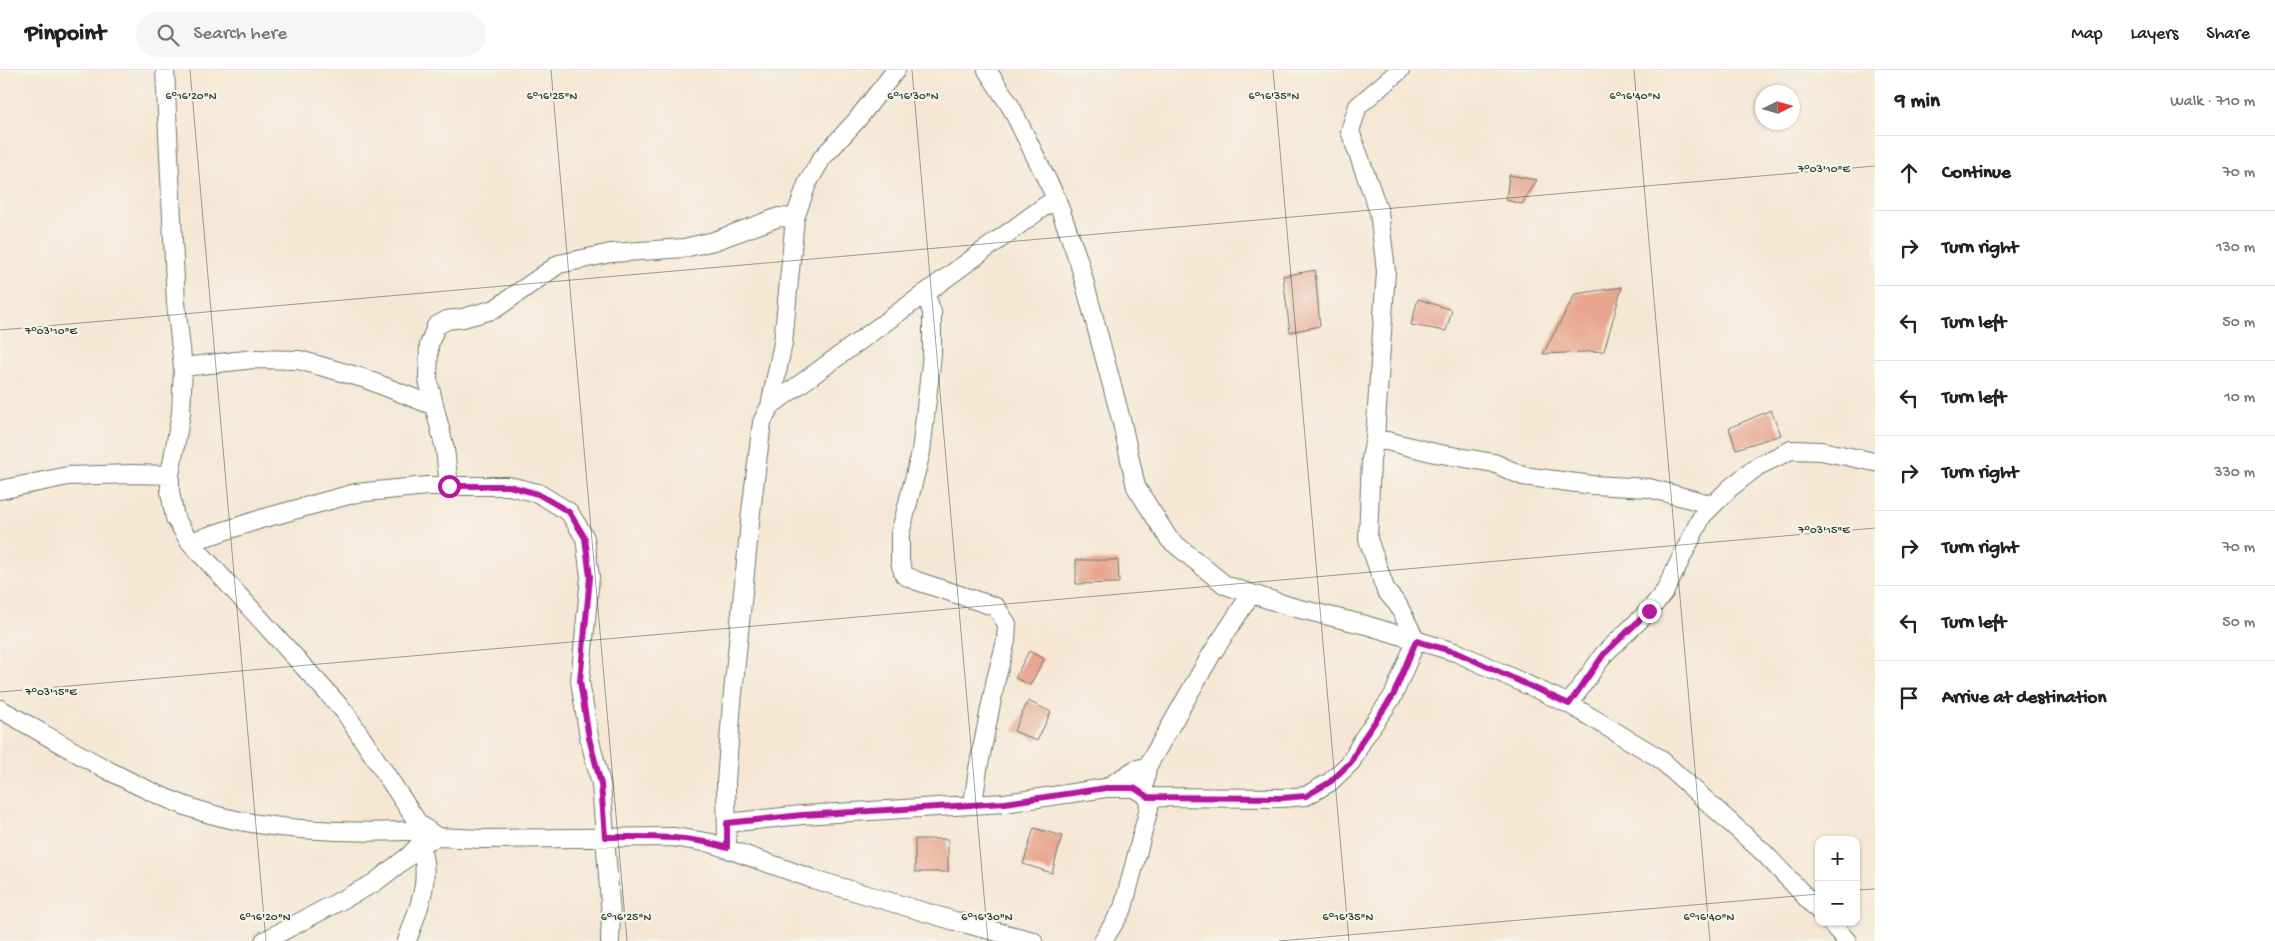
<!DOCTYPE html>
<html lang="en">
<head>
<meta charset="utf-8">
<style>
	:root { --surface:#fff; --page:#f6f6f6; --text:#222; --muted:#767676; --line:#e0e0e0 }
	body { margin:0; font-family:"Gochi Hand",sans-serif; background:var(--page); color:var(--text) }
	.controls { position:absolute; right:15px; bottom:15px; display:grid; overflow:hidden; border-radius:10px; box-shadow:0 1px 4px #0004 }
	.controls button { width:45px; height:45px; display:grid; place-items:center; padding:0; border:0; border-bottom:1px solid var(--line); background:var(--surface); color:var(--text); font:25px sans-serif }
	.compass { position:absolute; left:1755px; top:15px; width:45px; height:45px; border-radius:50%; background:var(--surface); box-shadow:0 1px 4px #0004; rotate:85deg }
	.stop { position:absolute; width:15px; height:15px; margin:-11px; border:4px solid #b5179e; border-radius:50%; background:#fff }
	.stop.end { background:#b5179e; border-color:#fff; box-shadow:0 1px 5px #0008 }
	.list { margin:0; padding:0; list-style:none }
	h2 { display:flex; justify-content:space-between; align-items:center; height:65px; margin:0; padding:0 20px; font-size:21px }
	h2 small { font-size:16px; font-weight:400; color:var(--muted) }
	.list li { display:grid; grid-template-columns:32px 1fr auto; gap:15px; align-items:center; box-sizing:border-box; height:75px; padding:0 20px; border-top:1px solid var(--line) }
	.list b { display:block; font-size:19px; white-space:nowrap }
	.list em { font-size:16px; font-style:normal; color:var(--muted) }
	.icon { flex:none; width:28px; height:28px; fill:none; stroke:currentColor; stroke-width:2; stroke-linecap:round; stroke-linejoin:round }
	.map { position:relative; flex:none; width:1875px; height:871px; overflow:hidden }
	header { display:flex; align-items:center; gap:30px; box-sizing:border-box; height:70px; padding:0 25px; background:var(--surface); border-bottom:1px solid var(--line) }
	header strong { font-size:24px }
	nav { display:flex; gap:28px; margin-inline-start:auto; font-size:18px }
	.search { width:350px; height:45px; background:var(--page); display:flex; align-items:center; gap:12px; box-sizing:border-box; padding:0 18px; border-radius:28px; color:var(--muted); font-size:19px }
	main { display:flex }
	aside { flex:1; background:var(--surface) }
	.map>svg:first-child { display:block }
	.building { fill:#e8a690 }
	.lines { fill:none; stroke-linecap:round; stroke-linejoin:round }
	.street-casing { stroke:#6a786c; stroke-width:20 }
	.street { stroke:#fff; stroke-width:18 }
	.route { stroke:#b5179e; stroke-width:6 }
	.ticks { fill:none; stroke:#1f3d34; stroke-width:1; stroke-opacity:0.45 }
	.ticks-label { font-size:12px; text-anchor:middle; fill:#1f3d34; stroke:#f7f3e8; stroke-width:4.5; stroke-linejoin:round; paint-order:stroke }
</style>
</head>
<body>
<header>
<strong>Pinpoint</strong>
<div class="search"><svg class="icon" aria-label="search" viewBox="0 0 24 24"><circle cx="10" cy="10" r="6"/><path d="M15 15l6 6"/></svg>Search here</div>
<nav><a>Map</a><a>Layers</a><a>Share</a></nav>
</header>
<main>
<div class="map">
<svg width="1875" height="871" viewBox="0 0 1875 871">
	<rect width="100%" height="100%" fill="#f7f3e8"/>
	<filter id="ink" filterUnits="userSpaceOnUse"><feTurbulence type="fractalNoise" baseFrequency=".02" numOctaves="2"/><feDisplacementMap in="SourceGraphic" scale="10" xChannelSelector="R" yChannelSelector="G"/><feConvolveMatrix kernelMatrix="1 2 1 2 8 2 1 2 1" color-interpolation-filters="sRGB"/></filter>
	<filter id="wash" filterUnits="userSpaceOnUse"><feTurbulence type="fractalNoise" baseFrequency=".0096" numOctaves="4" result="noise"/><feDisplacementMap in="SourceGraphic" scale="20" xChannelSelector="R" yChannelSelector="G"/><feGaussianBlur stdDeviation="1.12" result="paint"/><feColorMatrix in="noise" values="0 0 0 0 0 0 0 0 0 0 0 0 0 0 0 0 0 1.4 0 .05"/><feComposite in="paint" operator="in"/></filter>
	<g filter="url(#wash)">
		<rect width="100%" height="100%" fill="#f6e7d4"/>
		<g id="blocks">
			<path class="building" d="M1509,105L1537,110L1522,134L1506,130Z
				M1315,200L1320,256L1290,262L1283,206Z
				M1622,217L1604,281L1543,284L1575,224Z
				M1418,229L1452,240L1446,261L1411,255Z
				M1771,340L1781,365L1736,379L1729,358Z
				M1076,490H1118L1119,513L1076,514Z
				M1029,581L1044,589L1030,615L1015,608Z
				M1028,631L1051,642L1037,671L1014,661Z
				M1034,758L1062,766L1052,803L1023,794Z
				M915,769H948V802H915Z"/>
		</g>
	</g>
	<g filter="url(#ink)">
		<use href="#blocks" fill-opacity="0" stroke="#6a786c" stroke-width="1"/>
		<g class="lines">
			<defs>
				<path id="street" d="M165,0L176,233L183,297L181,343L170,405V422L175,448L190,472L344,641L418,753L437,767L482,769L673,767L711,773L813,809L955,851L1033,871
					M987,0L1011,37L1056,128L1079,192L1122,353L1136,417L1169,469L1225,515L1292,537L1366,555L1458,583L1569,634L1659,688L1764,783L1819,841
					M1400,0L1358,36L1350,61L1379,142L1386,201L1375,368L1371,389L1368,469L1386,521L1398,535L1416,571
					M925,223L932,242V284L921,382L900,464V492L904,505L917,511L996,537L1007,554L1006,571L996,609L978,699L973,734
					M183,297L254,289L299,290L363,308L434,336
					M770,336L1056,128
					M1375,368L1435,383L1494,393L1523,406L1592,415L1649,418L1713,435
					M449,416L445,379L428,310L429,275L436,256L447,250L463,248L495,239L559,194L611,183L684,178L714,171L779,147L795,148
					M0,420L68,406L132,404L170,405
					M190,472L261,449L356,423L427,416H509L538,423L569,442L585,468L590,507L580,611L589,667L601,714L611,845L610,871
					M1569,634L1604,584L1649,541L1665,521L1702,446L1730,418L1758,396L1791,380L1821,381L1875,392
					M0,639C61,673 121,712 186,736C254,762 355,764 427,760
					M1106,718L1136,699L1147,697
					M1143,724L1147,697L1211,585L1251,524
					M1148,727L1282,728L1306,726L1330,712L1351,692L1363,669L1393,626L1416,571
					M727,753L802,745L1005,733L1106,718H1134L1148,727L1149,738L1123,838L1103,871
					M727,778L726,712L732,633L751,442L762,352L770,336L783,273L795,148L807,114L822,88L856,51L896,0
					M1830,852L1847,871
					M264,871L374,813L409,786L420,774L437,767
					M407,871C419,836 432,811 420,774"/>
			</defs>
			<use href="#street" class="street-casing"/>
			<use href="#street" class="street"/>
		</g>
	</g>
	<g class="lines" filter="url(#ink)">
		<path class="route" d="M449,416H509L538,424L569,442L585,468L590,507L580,611L589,668L601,714L605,767C646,767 688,765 727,778V753L802,745L1005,733L1106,718H1134L1148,727L1282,728L1306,726L1330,712L1351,692L1363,669L1393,626L1416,571L1458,583L1569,634L1604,584L1649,541"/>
	</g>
	<path class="ticks" d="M190,0L266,871M551,0L627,871M912,0L988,871M1273,0L1349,871M1634,0L1710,871M0,260L1875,96M0,622L1875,458M1856,820L1875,819M1279,871L1819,824"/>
	<g class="ticks-label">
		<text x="191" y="29">6°16'20"N</text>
		<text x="552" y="29">6°16'25"N</text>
		<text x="913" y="29">6°16'30"N</text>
		<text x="1274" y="29">6°16'35"N</text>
		<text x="1635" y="29">6°16'40"N</text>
		<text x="1824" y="102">7°03'10"E</text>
		<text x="51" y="264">7°03'10"E</text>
		<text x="1824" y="463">7°03'15"E</text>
		<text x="51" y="625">7°03'15"E</text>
		<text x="265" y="850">6°16'20"N</text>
		<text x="626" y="850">6°16'25"N</text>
		<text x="987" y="850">6°16'30"N</text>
		<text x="1348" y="850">6°16'35"N</text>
		<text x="1709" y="850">6°16'40"N</text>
	</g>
</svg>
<div class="controls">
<button>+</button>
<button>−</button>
</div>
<svg class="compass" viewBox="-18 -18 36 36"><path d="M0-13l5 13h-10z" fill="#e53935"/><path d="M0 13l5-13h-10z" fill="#767676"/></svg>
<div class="stop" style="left:449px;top:416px"></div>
<div class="stop end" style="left:1649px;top:541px"></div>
</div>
<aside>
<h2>9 min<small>Walk · 710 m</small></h2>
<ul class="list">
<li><svg class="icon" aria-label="ahead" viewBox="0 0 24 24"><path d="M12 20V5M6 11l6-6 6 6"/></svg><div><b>Continue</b></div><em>70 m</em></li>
<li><svg class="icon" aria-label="right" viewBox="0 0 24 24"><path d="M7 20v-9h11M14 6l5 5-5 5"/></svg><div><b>Turn right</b></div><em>130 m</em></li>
<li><svg class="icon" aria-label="left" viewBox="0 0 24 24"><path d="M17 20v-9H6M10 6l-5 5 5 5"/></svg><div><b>Turn left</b></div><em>50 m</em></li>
<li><svg class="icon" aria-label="left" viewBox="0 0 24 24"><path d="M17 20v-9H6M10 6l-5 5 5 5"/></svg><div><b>Turn left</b></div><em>10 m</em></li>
<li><svg class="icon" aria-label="right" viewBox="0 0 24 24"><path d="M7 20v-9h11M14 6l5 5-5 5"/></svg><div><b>Turn right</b></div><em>330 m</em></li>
<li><svg class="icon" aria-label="right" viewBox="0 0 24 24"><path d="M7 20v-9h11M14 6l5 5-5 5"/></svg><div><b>Turn right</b></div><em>70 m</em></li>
<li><svg class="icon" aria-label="left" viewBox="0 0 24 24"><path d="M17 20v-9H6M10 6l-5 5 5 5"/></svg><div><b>Turn left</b></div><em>50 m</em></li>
<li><svg class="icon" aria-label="arrive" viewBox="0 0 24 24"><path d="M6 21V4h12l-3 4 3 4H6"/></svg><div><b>Arrive at destination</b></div></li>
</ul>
</aside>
</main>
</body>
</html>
